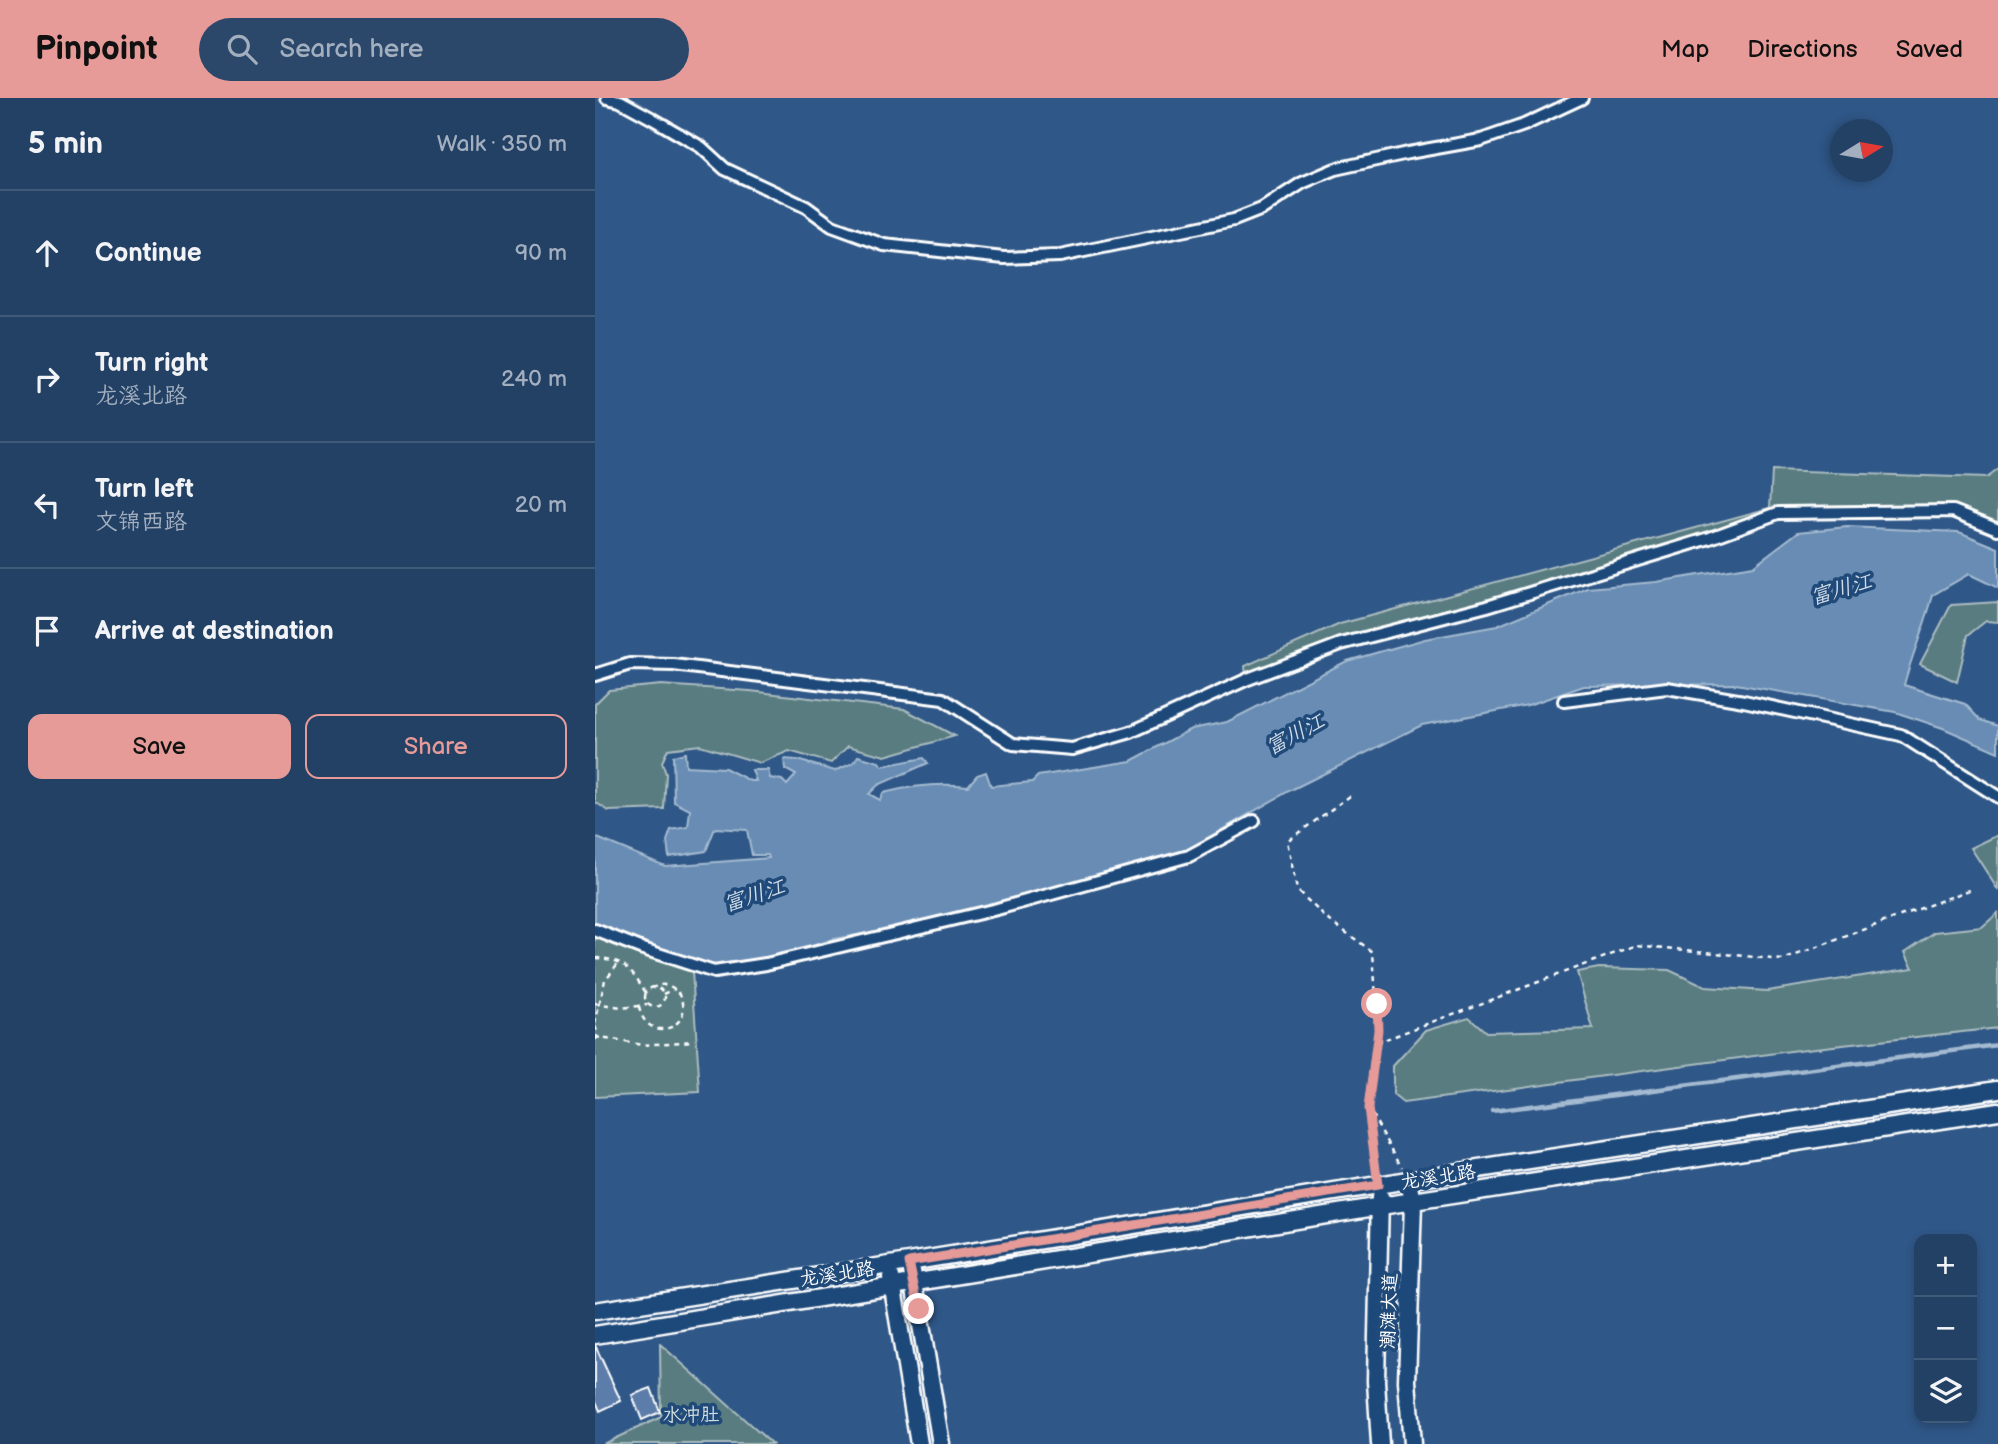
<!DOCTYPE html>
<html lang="en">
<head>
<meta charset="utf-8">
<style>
	:root { --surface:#234165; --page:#2b486b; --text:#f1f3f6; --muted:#a3afbf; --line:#405a79; --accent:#e69b98 }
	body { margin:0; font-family:"Balsamiq Sans","LXGW WenKai TC",sans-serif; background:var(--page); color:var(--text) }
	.controls { position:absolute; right:21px; bottom:21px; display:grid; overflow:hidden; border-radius:14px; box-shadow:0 4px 10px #0003 }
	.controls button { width:63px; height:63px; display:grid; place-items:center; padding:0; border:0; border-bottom:2px solid var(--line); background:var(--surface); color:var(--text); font:35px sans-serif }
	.compass { position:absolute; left:1235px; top:21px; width:63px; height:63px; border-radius:50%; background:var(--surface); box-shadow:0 4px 10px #0003; rotate:79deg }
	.stop { position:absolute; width:21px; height:21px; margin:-16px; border:5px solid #e69b98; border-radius:50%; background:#fff }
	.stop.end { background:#e69b98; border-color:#fff; box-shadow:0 2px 7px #0008 }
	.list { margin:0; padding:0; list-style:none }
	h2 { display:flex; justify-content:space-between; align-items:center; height:91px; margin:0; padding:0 28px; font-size:30px }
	h2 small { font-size:23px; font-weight:400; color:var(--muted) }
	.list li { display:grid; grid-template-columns:46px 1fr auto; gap:21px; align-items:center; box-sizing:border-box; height:126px; padding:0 28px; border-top:2px solid var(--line) }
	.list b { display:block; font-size:26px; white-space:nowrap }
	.list p { margin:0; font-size:23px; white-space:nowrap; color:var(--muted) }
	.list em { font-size:23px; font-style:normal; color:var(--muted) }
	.actions { display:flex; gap:14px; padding:21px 28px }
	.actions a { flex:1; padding:16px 0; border:2px solid var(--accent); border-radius:14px; text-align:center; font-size:24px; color:var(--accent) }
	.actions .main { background:var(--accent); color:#111 }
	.icon { flex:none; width:38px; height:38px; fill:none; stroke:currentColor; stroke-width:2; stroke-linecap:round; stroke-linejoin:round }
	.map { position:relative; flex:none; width:1403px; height:1346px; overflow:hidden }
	header { display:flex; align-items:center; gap:42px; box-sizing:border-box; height:98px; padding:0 35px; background:var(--accent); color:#111 }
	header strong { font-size:33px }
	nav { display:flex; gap:38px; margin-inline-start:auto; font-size:24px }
	.search { width:490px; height:63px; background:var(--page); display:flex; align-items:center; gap:18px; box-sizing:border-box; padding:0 24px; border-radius:38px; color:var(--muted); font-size:26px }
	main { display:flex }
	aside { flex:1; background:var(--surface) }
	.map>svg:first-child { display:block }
	.green { fill:#587b80; stroke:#acbdc0; stroke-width:2 }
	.water { fill:#678cb3; stroke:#a4bad1; stroke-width:2 }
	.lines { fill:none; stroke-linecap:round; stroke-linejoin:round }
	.stream { stroke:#a4bad1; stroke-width:4.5 }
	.building { fill:#5c7ba9; stroke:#fff; stroke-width:2 }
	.street-casing { stroke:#fff; stroke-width:16 }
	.secondary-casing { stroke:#fff; stroke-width:21 }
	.path { stroke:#fff; stroke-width:2.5; stroke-dasharray:5 5; stroke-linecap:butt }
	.street { stroke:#1f4a7a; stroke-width:10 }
	.secondary { stroke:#1f4a7a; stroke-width:16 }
	.route { stroke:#e69b98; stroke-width:9 }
	.labels { text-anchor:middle; stroke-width:7; stroke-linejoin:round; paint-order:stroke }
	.street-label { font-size:19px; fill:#fff; stroke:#1f4a7a }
	.park-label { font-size:19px; fill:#d5dedf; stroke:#1f4a7a }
	.water-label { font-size:21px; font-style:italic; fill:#d1dce8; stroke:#1f4a7a }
</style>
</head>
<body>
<header>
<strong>Pinpoint</strong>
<div class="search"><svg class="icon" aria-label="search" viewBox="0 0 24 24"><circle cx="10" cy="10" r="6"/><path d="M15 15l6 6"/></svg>Search here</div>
<nav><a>Map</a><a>Directions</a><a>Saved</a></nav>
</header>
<main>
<aside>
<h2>5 min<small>Walk · 350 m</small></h2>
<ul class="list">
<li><svg class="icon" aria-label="ahead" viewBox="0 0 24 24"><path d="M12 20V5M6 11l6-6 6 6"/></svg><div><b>Continue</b></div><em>90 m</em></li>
<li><svg class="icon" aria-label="right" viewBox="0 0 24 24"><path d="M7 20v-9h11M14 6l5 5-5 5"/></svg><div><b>Turn right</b><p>龙溪北路</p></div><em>240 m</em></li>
<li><svg class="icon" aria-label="left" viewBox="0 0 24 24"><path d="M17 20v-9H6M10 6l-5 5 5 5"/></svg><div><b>Turn left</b><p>文锦西路</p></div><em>20 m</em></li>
<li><svg class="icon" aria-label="arrive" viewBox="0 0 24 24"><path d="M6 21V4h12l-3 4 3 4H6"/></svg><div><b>Arrive at destination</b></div></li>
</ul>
<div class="actions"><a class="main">Save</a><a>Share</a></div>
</aside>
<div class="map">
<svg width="1403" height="1346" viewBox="0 0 1403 1346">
	<rect width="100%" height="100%" fill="#2f5787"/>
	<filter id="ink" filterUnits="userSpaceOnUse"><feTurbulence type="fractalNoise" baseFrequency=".0143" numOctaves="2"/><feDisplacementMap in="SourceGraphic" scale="14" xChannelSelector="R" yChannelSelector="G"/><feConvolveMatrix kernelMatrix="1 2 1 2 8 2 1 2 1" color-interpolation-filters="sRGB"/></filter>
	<g filter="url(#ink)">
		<path class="green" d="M1403,371V424L1361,407L1185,409L1115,437L651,577L650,568L745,526L1175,410L1177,373L1391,380Z
			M1403,504V524L1391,523L1373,537L1362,584L1325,566L1356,507Z
			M66,587L155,593L309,611L360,638L290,658L253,648L236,665L194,653L165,665L105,647L73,651L67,664L71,676L69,711L14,713L0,704V606L14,592Z
			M1403,737V792L1376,750Z
			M1403,815V930L1211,951L808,1005L798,997V968L831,932L874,919L891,934L998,931L982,874L1004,870L1074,872L1110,889L1172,893L1318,870L1310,854L1340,834L1387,829Z
			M0,834L97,873L105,994L0,999Z
			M65,1246L177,1346H8L66,1319Z"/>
		<path class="water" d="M1252,429L1364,434L1403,450V490L1374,476L1338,497C1330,528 1317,556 1309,587L1370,606L1385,622L1403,628V654L1348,630L1300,614L1141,586L989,588L933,607L827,627L694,693L588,754L318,828L238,841L199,854L123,870L59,852L0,829V739L70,768L174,760L173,757H157L152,732L120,730L111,753L74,759L72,743L76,732L93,729L95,712L79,704L78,658L90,655L91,668L130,670L155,683H161L157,672H173L175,680L187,682L192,687L201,677L190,671L189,661L202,662L240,673L258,665L263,658L284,664L287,668L329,660L333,665L283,687L274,696L285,702L288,695C316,688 344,685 373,688L382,677L391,674L396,688L437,684L443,678L536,663L596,631L632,624L752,563L830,541L902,528L993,490L1061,484L1158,468L1203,434Z"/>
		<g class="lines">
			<path class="stream" d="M897,1013L1403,947"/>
		</g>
		<path class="building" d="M0,1247L26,1303L5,1313L0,1301Z
			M56,1290L65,1314L47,1322L37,1297Z"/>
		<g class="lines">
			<defs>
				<path id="street" d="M12,0L25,3L58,21L106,49L130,71L211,109L237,128L289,147L409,160L465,158L639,122L667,111L707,85L740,71L813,55L886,42L929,27L987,0
					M0,577L35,566L79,567L348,601L418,646L477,651L536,634L653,581L746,546L892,508L1115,440L1183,415L1358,413L1403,431
					M969,603L1072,590L1149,603L1306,637L1403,699
					M0,832L48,851L119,874L171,866L402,811L594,758L659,723"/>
				<path id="secondary" d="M816,1093L818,1106L812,1283L817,1346
					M317,1173L346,1346
					M296,1179L324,1346
					M0,1213L314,1164L825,1080L1403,991
					M0,1237L786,1108L1403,1013
					M785,1346L781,1283L785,1099"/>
			</defs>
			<use href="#street" class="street-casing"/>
			<use href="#secondary" class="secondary-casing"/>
			<path class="path" d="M755,698L692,743L702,792L731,820L778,854L783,932L773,1010L807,1069
				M0,860C30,861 36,871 51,895
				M50 899a10 10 0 1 1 20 0a10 10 0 1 1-20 0Z
				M69,896L80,891
				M0,906L26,910L52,907
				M44,909C52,948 102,930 85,896C78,888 68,883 58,890
				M0,926L10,882L24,864
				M0,928L3,936L0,943
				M0,939L47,947L99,943
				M781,945L1042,847L1188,862L1377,791
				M773,1013L781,1073"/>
			<use href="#street" class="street"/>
			<use href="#secondary" class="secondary"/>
		</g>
	</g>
	<g class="lines" filter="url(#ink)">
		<path class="route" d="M324,1211L314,1164L783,1087L773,1010L783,932L782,906"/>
	</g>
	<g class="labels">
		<g class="street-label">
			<text transform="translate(843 1078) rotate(-9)" y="7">龙溪北路</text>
			<text transform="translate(242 1175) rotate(-9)" y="7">龙溪北路</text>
			<text transform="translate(793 1213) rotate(-88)" y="7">潮滩大道</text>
		</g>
		<g class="park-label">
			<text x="96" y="1323">水冲肚</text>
		</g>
		<g class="water-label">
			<text transform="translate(1246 491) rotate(-16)" y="7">富川江</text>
			<text transform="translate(700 636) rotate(-28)" y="7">富川江</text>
			<text transform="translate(159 797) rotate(-18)" y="7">富川江</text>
		</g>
	</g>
</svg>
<div class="controls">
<button>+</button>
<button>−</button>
<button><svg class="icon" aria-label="layers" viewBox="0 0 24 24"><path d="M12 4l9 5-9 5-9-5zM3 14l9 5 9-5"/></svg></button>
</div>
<svg class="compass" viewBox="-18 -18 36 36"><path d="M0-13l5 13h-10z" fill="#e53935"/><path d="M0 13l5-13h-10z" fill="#a3afbf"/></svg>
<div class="stop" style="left:782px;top:906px"></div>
<div class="stop end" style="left:324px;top:1211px"></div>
</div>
</main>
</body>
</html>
